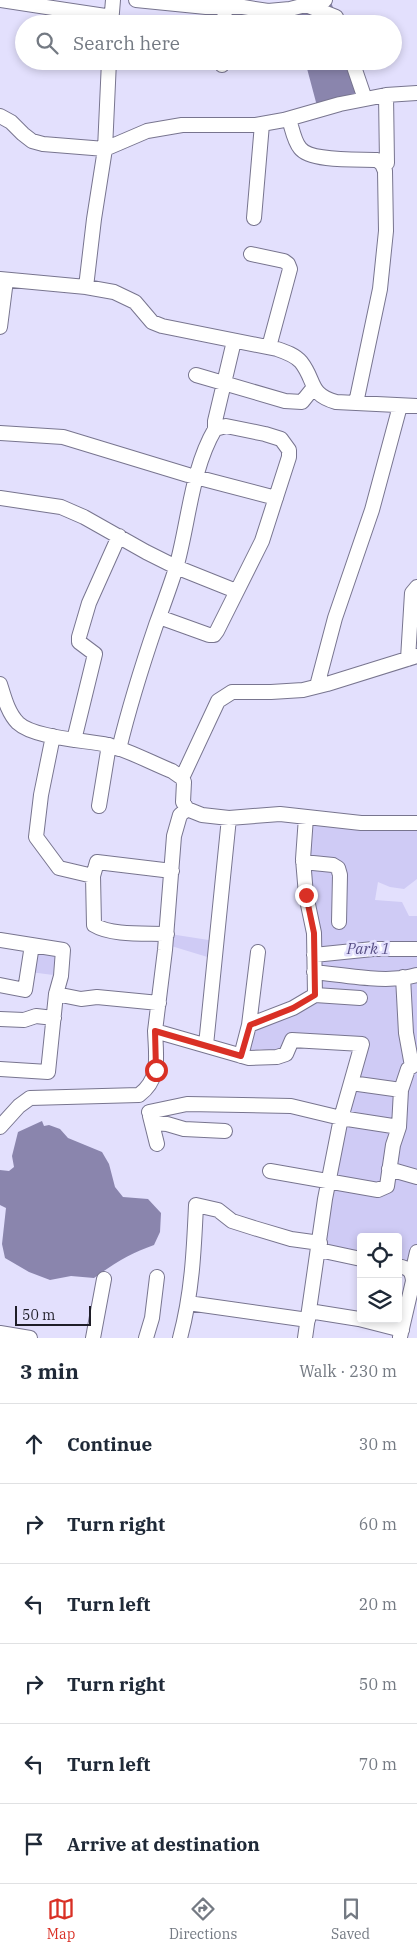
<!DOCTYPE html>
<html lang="en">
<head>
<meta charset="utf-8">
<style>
	:root { --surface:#fff; --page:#f2f2f3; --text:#1f2937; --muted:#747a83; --line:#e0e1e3; --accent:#d93025 }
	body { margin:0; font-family:"IBM Plex Serif",serif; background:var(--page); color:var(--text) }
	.controls { position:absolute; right:15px; bottom:15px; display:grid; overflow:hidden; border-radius:5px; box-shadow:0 2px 8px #0003 }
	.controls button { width:45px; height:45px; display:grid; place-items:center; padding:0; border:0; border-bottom:1px solid var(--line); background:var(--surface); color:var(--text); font:25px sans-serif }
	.scale { position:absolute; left:15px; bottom:12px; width:76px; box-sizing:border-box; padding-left:5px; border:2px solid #1f1e28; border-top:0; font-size:14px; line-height:18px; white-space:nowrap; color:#1f1e28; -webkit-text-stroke:4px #e3e0fd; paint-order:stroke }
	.stop { position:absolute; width:15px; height:15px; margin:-11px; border:4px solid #d93025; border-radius:50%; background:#fff }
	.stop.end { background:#d93025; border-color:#fff; box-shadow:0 1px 5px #0008 }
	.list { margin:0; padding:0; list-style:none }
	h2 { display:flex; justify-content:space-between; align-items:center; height:65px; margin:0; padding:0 20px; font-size:21px }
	h2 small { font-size:16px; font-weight:400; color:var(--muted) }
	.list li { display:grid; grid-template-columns:32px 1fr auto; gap:15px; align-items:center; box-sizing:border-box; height:80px; padding:0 20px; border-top:1px solid var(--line) }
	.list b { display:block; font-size:19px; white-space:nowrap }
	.list em { font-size:16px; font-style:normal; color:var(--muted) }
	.icon { flex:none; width:28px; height:28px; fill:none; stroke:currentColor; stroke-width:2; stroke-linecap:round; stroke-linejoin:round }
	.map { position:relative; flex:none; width:417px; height:1338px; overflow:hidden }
	.search { position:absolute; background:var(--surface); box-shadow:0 2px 8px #0003; left:15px; right:15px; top:15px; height:55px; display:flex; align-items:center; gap:12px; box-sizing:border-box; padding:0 18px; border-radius:28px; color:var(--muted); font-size:19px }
	.sheet { height:545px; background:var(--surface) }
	nav { display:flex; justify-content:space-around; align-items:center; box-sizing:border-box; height:70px; border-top:1px solid var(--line); background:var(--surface); font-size:14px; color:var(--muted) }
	nav a { display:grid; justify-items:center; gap:2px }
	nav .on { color:var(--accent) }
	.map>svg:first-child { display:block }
	.green { fill:#cfcbf5 }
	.water { fill:#8a85ad }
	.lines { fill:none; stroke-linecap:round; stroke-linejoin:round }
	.minor-casing { stroke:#78758f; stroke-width:16 }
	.minor { stroke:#fff; stroke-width:14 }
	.route { stroke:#d93025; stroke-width:6 }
	.labels { text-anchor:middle; stroke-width:5; stroke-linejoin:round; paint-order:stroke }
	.park-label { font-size:15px; font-style:italic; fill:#574e85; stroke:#e3e0fd }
</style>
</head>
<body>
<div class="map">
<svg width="417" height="1338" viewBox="0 0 417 1338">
	<rect width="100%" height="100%" fill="#e3e0fd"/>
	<path class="green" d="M310,823L417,828V879L404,889L390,887L378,882L375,900L402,902L409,916H417V1275L398,1262V1237H361V1254L323,1247L327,1205L366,1042L291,1035L283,1051L275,1052L260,1049L246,1054L253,1028L310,1003Z
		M170,934L215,941L214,959L168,945Z
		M32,945L63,950L61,976L30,972Z"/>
	<path class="water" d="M331,2L339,24H294L292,14Z
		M305,61H354L366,90L317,106Z
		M42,1121L44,1126L49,1125L60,1129L68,1138L102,1152L109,1164L115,1187L123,1197L148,1199L161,1213L160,1232L154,1245C131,1253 113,1264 94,1278L71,1276L50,1280L29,1272L5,1258L2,1244L6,1208L0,1205V1170L9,1171L14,1167L12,1156L18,1132Z"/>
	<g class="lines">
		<defs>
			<path id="minor" d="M0,0L112,17
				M136,0L206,7H243L268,11L290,9L325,0
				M306,5L336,17
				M111,24L113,0
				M224,24L225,7
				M352,61L365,99
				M222,65V61
				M386,95L387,163
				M0,116L11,122L23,134L32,141L43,144L105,149L147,131L182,125H256L284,120L340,104L386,95L417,93
				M289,119C292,128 294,141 300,148C310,162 360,159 377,160L382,164L385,171L386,231L380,289L356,403
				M254,218L262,124
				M251,254L284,261L288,264L290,269L269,347
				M0,279L86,287L114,292L135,302L152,322L162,326L277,349C286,352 295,355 301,362C316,381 308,394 336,402L417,406
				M86,287L94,219L105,149L109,61
				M0,327L6,280
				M196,375L285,401L302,402L314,387
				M215,429V421L234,341
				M0,433L63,437L188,475L276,498
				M0,498L61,507L84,517L146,552L176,567L236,591
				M408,659L412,593L417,587
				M0,684C4,697 8,713 18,723C34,738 85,740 108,745C128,750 152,763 172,771L182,778L184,782L183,802L187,809L202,815L229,818L280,814L361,823H417
				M317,686L335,618L372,510L400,406
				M53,736L41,795L36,837L59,868L93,876L97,862L172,871
				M74,740L95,654L79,642V637L89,603L119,536
				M119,749C129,708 142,666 156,625C163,606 170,587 176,568C189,522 191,470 215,429L226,426L265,434L281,439L289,450V457L262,541L217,631L214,635H209L159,617
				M182,778L218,701L232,692H271L303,690L327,684L417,656
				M99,806L109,745
				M303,862L333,865L338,868L340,875L339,922
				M93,876L94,925C112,936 146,933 167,934
				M0,940L63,950L61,976L56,994L81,999L97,997L159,1003
				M314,955L373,949H417
				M314,972C345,975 388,984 417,975
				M403,977L406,1033L412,1066
				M0,985L25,990L32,945
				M315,995L360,998
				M0,1019L24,1020L36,1016L54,1018
				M249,1025L293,1008L315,995L314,933L306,895L303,859L306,817
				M155,1031L165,950L174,836L180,815L187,809
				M206,1045L229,818
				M241,1056L249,1025L258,952
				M0,1069L48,1072L56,994
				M351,1083L401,1090
				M149,1112L187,1104L291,1106L341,1118L399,1127
				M150,1116L157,1144
				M152,1123L167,1124L184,1129L225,1131
				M0,1127L19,1106L30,1098L139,1095C161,1079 156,1056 155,1031L249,1058L277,1057L286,1054L292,1040L362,1044L341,1118L325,1199L305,1338
				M389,1169L417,1177
				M270,1171L378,1190L387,1186L393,1145L399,1127L401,1090L408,1069L417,1063
				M319,1250L361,1259
				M398,1266C408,1268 412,1270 413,1281
				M412,1274L417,1252
				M188,1303L308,1320
				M309,1311L359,1319L402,1330
				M0,1333L30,1338
				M400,1337L413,1281L417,1282
				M93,1338L104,1279
				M146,1338L152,1318L157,1277
				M180,1338C192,1294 194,1250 196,1205L218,1210L232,1221L254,1228L291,1239L320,1243"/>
		</defs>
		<use href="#minor" class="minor-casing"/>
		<use href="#minor" class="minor"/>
	</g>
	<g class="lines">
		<path class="route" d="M156,1070L155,1031L241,1056L250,1025L293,1008L315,995L314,933L306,895"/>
	</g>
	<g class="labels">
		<g class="park-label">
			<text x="368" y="954">Park 1</text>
		</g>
	</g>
</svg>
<div class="controls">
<button><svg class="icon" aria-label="locate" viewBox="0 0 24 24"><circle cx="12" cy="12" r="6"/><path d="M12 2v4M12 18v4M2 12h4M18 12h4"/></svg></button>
<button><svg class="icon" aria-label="layers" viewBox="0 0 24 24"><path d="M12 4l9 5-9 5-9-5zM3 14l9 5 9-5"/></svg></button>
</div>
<div class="scale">50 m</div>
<div class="stop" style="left:156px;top:1070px"></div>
<div class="stop end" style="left:306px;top:895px"></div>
<div class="search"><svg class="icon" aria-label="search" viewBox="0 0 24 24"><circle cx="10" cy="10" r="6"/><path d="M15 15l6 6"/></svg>Search here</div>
</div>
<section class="sheet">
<h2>3 min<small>Walk · 230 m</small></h2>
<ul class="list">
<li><svg class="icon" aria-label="ahead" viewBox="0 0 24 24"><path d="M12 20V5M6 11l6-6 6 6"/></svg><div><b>Continue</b></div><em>30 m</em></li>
<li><svg class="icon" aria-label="right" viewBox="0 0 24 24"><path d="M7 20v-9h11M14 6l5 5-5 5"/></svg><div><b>Turn right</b></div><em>60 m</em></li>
<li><svg class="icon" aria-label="left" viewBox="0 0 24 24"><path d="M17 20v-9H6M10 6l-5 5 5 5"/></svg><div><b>Turn left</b></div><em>20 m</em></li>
<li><svg class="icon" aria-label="right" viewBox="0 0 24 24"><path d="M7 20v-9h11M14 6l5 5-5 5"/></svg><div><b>Turn right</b></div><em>50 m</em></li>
<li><svg class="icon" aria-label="left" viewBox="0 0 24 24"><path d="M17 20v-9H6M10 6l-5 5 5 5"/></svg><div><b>Turn left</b></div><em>70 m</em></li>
<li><svg class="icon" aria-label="arrive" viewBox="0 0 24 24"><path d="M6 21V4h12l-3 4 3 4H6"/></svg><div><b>Arrive at destination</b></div></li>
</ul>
</section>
<nav>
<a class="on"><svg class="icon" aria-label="map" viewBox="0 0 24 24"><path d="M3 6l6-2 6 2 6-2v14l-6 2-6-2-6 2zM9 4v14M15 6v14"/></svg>Map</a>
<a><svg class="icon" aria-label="directions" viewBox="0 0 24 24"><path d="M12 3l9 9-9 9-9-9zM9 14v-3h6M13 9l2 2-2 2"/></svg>Directions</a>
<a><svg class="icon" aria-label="saved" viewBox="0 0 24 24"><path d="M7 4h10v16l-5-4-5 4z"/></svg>Saved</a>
</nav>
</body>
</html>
